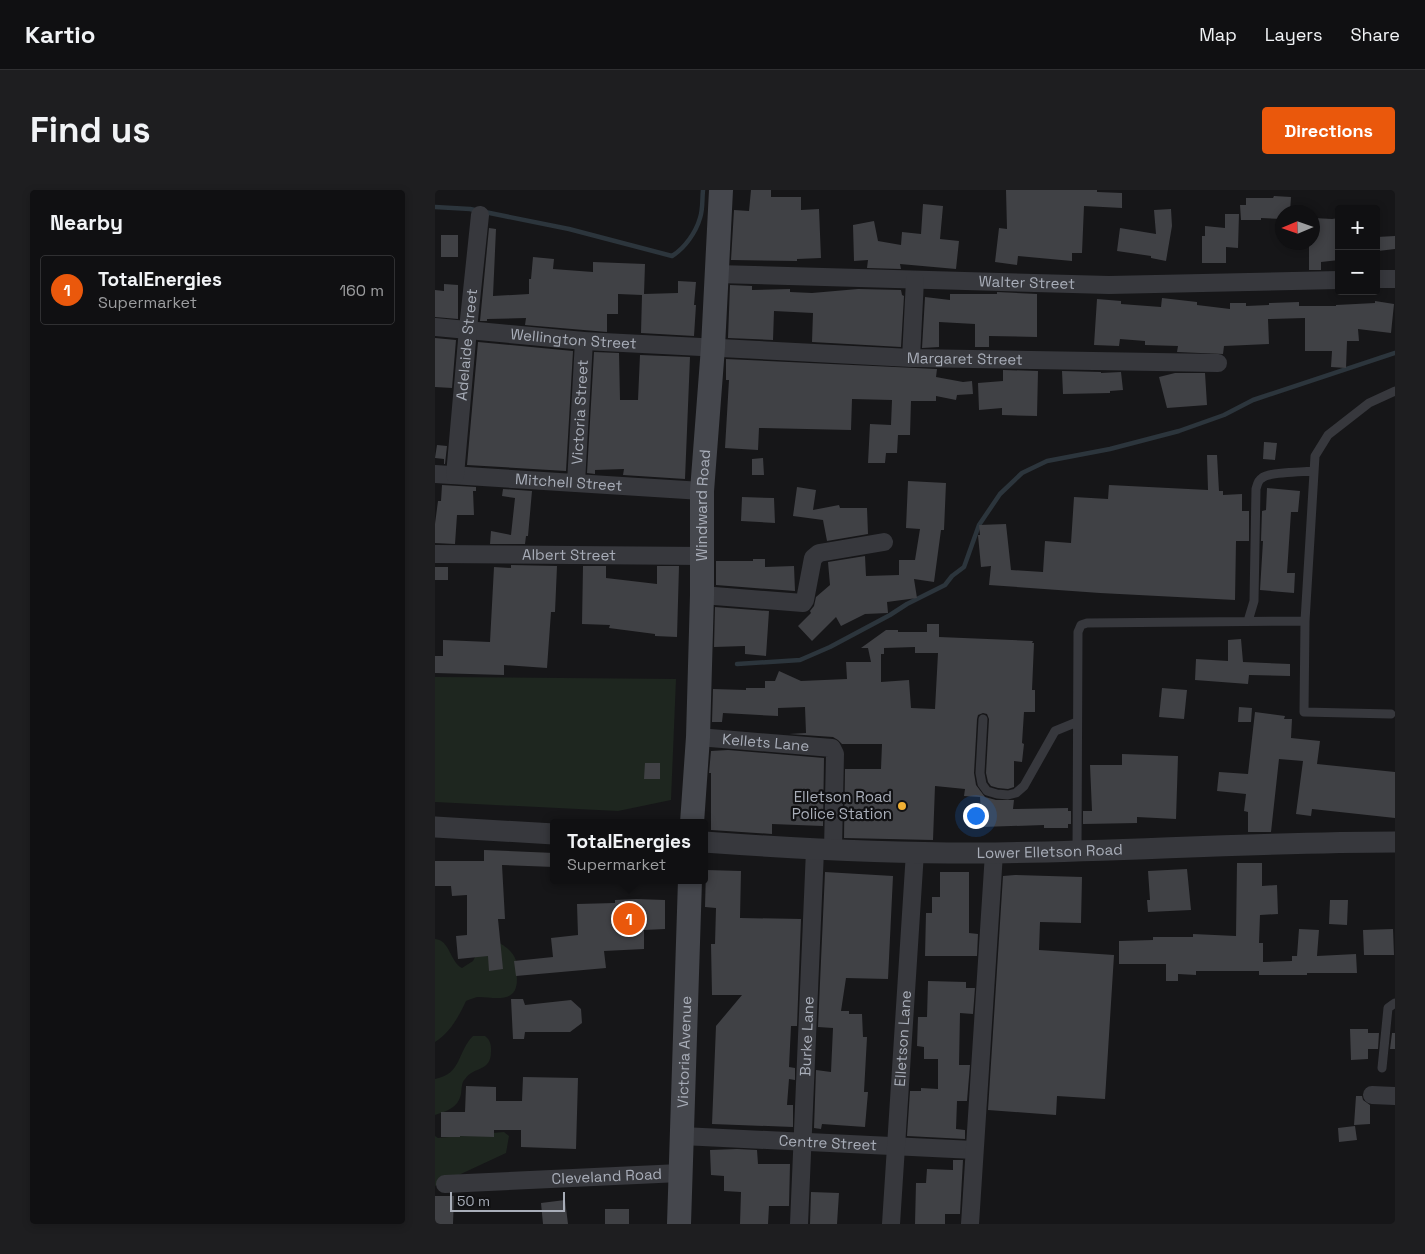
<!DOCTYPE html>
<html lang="en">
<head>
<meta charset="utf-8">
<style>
	:root { --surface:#101012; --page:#1e1e20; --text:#f1f3f6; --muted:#9c9d9f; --line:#303032; --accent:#ea580c }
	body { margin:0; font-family:"Space Grotesk",sans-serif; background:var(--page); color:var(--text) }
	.controls { position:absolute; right:15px; top:15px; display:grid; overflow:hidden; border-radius:5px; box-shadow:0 2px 8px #0003 }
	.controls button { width:45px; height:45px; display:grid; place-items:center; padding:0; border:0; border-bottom:1px solid var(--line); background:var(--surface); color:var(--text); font:25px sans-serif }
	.compass { position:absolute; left:840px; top:15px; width:45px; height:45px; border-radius:50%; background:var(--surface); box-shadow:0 2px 8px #0003; rotate:268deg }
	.scale { position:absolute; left:15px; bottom:12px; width:115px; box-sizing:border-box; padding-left:5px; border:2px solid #a8adb8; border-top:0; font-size:14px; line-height:18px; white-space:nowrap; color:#a8adb8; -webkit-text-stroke:4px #111113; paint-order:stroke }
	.you { position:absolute; left:540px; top:625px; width:18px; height:18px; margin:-12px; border:4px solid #fff; border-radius:50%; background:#1a73e8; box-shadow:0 0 0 8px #1a73e833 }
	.badge { display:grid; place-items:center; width:32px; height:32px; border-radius:50%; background:var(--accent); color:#fff; font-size:16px; font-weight:700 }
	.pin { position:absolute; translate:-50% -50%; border:2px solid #fff; box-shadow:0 1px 5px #0006 }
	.popup { position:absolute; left:115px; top:629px; width:158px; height:65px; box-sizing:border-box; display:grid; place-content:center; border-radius:5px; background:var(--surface); filter:drop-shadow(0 1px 4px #0005); font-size:16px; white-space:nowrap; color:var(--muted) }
	.popup b { font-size:19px; color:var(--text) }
	.popup::after { content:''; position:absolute; left:50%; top:100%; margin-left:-10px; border:10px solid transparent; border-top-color:var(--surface) }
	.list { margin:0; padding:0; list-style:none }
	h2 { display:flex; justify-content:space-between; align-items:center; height:65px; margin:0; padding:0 20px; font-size:21px }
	h2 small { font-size:16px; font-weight:400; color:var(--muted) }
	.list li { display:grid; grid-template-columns:32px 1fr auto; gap:15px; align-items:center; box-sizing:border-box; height:70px; margin:0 10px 10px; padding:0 10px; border:1px solid var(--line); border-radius:5px }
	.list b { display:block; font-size:19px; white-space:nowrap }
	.list p { margin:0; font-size:16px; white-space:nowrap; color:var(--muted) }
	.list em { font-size:16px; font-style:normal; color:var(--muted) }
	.map { position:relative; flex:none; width:960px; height:1034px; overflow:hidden; border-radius:5px }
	header { display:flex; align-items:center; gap:30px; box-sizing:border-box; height:70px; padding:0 25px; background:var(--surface); border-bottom:1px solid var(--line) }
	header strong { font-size:24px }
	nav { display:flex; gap:28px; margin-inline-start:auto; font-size:18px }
	.intro { display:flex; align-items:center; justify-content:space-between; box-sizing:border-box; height:120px; padding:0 30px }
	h1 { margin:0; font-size:35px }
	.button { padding:12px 22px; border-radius:5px; background:var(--accent); color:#fff; font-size:18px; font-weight:700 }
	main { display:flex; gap:30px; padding:0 30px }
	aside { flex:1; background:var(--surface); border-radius:5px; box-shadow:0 2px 8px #0003 }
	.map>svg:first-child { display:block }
	.green { fill:#1e261f }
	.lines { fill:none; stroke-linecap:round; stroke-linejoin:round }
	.stream { stroke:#2c353c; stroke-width:4.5 }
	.building { fill:#404145; fill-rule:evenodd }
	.service { stroke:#37383d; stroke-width:9 }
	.minor { stroke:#37383d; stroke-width:18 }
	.tertiary { stroke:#37383d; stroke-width:21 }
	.secondary { stroke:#45474d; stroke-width:24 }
	.poi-dot { fill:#f2b134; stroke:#111113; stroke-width:2 }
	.labels { text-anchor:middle; stroke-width:4.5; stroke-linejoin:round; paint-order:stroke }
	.street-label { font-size:15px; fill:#a8adb8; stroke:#111113 }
	.poi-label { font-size:15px; fill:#a8adb8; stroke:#111113; text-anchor:end }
</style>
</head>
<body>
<header>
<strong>Kartio</strong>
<nav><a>Map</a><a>Layers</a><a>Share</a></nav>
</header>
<div class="intro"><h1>Find us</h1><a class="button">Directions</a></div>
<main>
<aside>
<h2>Nearby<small></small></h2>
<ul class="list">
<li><span class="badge">1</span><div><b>TotalEnergies</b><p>Supermarket</p></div><em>160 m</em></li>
</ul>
</aside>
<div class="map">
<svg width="960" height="1034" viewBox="0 0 960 1034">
	<rect width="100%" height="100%" fill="#161618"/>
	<path class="green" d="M0,487L241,489L236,610L183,621L0,612Z
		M0,749C15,750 15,772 27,778L38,771L45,757L61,751C72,757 82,764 82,778C81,784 83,791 81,797C77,814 53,806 42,807C38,808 34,810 31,811C24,826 15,843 0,852Z
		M38,846H50C54,849 56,853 56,859C57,883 40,875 30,889C26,893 27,899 26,904C23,918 12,921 0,925V889C27,884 22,862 38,846Z
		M69,942L74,946L71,963L0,996V946L3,948Z"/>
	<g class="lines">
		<path class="stream" d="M0,17L35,19L134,39L237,66C250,58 261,42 265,28C268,20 267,9 268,0
			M302,474L365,470L395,457L455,425L472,414L510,395L517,386L529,377L544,335L565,304L587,283L612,271L675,259L744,241L789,225L818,210L960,163"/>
	</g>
	<path class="building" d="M316,0H336V7H366V20L384,19L386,68L362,69V71L296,70L299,20L314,21Z
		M571,0H662V2L687,3V18L649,16L647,63H637V71L583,66L582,75L560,72L564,38L572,39Z
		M839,6L856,7L855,22H848V29L826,28V30H806L805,15H811V8H838Z
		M488,14L508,16L505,49L524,51L521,79L465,74L466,79L432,78L433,70L419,71L418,35L439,31L443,51L466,55L467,42L486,44Z
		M736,19L737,36L731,71L716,68V66L682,61L685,38L721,44L719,20Z
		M790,24H804L803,58L791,57V73H767V46H770V36L790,38Z
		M879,28L897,29L904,28V70L886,72V80H874V55H877Z
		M54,38L61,39L58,106L94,104V89H96L98,67L119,69L118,79L158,82V72L210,74L209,104L243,103V91L261,92L259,115H261L259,146L206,143L207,105L183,104V124H172V142L90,135L91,128L52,129V131H45Z
		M6,45H23V67H6Z
		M960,46V59L943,61L942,47Z
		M9,94L23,95V129L0,127V100L9,101Z
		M295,95L317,96V100L355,99V102L377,103L423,99L466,100L467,105L469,106L466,157L377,152L378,123L339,121L338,150L293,148Z
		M562,102L602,104V147L554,146V157H540V134L504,132V157L487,158L490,107L515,110V104H562Z
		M727,108L762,112V115L795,119V113H811V116L834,115V113L864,112V116H901V115L940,113V111L959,114L956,143L923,139L924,151H912L911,178L896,177L897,161H870V128L833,129L834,154L789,156L788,164L742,162L743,156L710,155V151L685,149L684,156L659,155L662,109L686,111V114L726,117Z
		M0,148L21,150L17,198L0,197Z
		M43,152L138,161L131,281L32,275Z
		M159,162L184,163L185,210H203L205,165L255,167L250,289L188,285L189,279L160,280V284L152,283Z
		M291,169L502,179L501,187L528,192L537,191L538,204L522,205L521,210L501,206V211H476L475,245H463L462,263H451L450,273H433L435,234L456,235L457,210L417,209L416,240L324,238L323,260L290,258L294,190H291Z
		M568,180L603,181L602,226L567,225V218L544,220L543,193L568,191Z
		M627,181L666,182V183L686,182L688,200L675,201V203L628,204Z
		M740,183H770L772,215L732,218L724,187Z
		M829,252L842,253L840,270L828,269Z
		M2,255L12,256L10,274H9V269L0,268Z
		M772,265H782L784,301H788V305L807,304V321H814V351H801L800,410L665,403L554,395L556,376L546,377L543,345H545L544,335L571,334L576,380L608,382L610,351L636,353L639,307L673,309L674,295L773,300Z
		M328,268L329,285H317V269Z
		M473,291L511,293L509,340H506L499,392L479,389L482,408L452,412L453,423L430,424L406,436L401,427L377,451L363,436L376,423L375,421L379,416L381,407L395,395L393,372L430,366L431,386L464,385V370H480L485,339L471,338Z
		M7,295L41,297V301H38L39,325H22L20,354L0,353V334L3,311H6Z
		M362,297L381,300L378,320L404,315L405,318H432L433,344L392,351L388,330L358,326Z
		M832,298L865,301L863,322H856L852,383H860L859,403L825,400L828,351H826L827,321L831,320Z
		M68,299L97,301L93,346H91L90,354H55L56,341L76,345L80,308L67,306Z
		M307,307L339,308L340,333L306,331Z
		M318,369H330V377L359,376L360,401L281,395V371H318Z
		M76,375L122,376L120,422H116L112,478L69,475V485L0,483V466H8V450L55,452L59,377L76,378Z
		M148,376H171V388L222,394V376H244L242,447L220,446V444L174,438L175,435L147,434Z
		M0,377H13V390H0Z
		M280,417L334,421L331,466L310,464V456L279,457Z
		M492,434H504V447L598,451L597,453H599L597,500H600V522H589L587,553L589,554L587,572L579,571V597L573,599L563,598L556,596L553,592L551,583L554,529L552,524L548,523L543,525L542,529L539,583L541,595L550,607L561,610H579L578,619L633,618V621H636V634H633V638H609V635L547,637L545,607L529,606L530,599L500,596L498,650L409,648L410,579H446L447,554H407L403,550L398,547L354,544L371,543L370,517L343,518V526L288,523L287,532H277L278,499L311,500V498H330V491H340L344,481L366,491L412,489L411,472H436L433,458H426L451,440H463V442H492ZM480,457V463H503L500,519L476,518L474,490L446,492V464H449V458Z
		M806,449L808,472L855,474V486L814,485L813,494L760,490L761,469L793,471V450Z
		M727,498L752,500L749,529L724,527Z
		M804,517L817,518L816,532H803Z
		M820,522L850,526L849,529H857L856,548L885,551L882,574L960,582V628L877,619L876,626L861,624L868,571L844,569L836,642H813V622L809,621L811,604L782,601L784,582L813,584Z
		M293,560L389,568L388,636L337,634V644L276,640V583H274L276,561Z
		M687,564L743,566L741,629L702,627V633L648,634V621H657L655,575H687Z
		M210,573H225V589H209Z
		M49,660L119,663V677L67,675L70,729H63L68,779L54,781L53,766L23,769L21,746L32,745V705L17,706L16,696H0V671H49Z
		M802,673H827V696L842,695L843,724L825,725L824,753H828V772L857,771V766H862L864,739L884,740L882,766L921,764L922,783H872V785H824V781H761V785L743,784V791H731V774H684V751L718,750V747H758V744L801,746Z
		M752,679L756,720L713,722L712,710H715L713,681Z
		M271,680L306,681L305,728L366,729L362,836H356L354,877L360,878V890L354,889L352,915H358V937L277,934L281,836L307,805H277L276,754H280L281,718L270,717Z
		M390,682L458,686L453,789L411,788L406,821H414V824H427L428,847H432L429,902H433L430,937L387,934L386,939L379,938L381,880L396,882L398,838L383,837Z
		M505,682H534V743L543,744L542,766H490L491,723H497V707H505Z
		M580,685L647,687L646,733L605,732L604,760L679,765L670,909L622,906L621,925L553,920L568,686Z
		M201,709L230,710V739L209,740V759L169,761L171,778L81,786L79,771L118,767L116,748L143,745L142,714L180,713V710Z
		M895,710H913L912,735L894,734Z
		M958,739L959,765H929L928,740Z
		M493,791L531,792V798H540L538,824L525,823L524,875H535L532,911H522L521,939L530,940V949L472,946L475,901H486V898L503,899V869H489V857L482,856L483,827H492Z
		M76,809H88L90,815L136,810L146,819L147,833L135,842H90L89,849H78Z
		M915,839H933V843H944L943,859H933V869L916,870Z
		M957,843H960V859H955Z
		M88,887L143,888L141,959L86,957V940H59V947L25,946V947H6V922H30L31,896L61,897V911H87Z
		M921,906H927L928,910L935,915V934L919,935Z
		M920,936L922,950L904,952L903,938Z
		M302,959L322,960L323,974H355L354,1016H334L333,1034H305L306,1002L289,1001V986L276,985L275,960Z
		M518,970H528L525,1024H510V1034H480L481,993H491L492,979L518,980Z
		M376,1002L404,1003L402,1034H375Z
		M0,1006H19L18,1034H0Z
		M130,1010L133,1034H108L106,1013Z
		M170,1019H194V1034H170Z"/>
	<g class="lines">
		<path class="service" d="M813,431L819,411L821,299C822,295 823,290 827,288C833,282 869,282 879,281
			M956,524L869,522L870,431L880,266L893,245L934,213L960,201
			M548,529L545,583L547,594L552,601L562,604L573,605L581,603L589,596L620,541L642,532
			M642,661L643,442L646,435L652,433L870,431
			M947,878L953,818L960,813"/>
		<g class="minor">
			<path id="s1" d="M281,84L674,95L904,90"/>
			<path d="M941,89H960"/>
			<path id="s2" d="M0,137L149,151L476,168L783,173"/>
			<path d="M476,168L480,90"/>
			<path id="s3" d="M0,284L267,301"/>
			<path id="s4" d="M20,285L33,139L45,25"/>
			<path id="s5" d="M141,293L149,151"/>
			<path id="s6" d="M0,364L268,366"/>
			<path d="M267,405L368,413L370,410L378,368L384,363L449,352"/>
			<path id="s7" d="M263,547L397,558L400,564L398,660"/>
			<path d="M937,905L960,906"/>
			<path id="s8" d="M247,946L539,960"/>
			<path id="s9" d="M10,994L245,983"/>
			<path id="s10" d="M364,1034L380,660"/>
			<path id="s11" d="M456,1034L480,662"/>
			<path d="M535,1034L559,663"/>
		</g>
		<g class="tertiary">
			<path d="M0,637L119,644"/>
			<path id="s12" d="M269,652C366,659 463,664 560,663C693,661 826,652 960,652"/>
		</g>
		<g class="secondary">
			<path id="s13" d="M257,633L263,547L267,405V301L278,157L286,0"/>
			<path id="s14" d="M244,1034L255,690"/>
		</g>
	</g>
	<circle class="poi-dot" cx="467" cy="616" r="5"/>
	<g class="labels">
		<g class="street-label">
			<text dy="5" stroke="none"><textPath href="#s1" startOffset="311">Walter Street</textPath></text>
			<text dy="5" stroke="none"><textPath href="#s2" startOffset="139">Wellington Street</textPath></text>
			<text dy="5" stroke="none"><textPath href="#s4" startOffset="131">Adelaide Street</textPath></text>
			<text dy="5" stroke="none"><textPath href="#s2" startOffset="531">Margaret Street</textPath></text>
			<text dy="5" stroke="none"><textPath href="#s5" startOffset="71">Victoria Street</textPath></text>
			<text dy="5" stroke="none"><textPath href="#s3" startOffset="134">Mitchell Street</textPath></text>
			<text dy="5" stroke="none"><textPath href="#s13" startOffset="318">Windward Road</textPath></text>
			<text dy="5" stroke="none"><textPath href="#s6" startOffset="134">Albert Street</textPath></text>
			<text dy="5" stroke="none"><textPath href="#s7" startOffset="68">Kellets Lane</textPath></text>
			<text dy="5" stroke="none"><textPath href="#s12" startOffset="346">Lower Elletson Road</textPath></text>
			<text dy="5" stroke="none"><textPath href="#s10" startOffset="188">Burke Lane</textPath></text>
			<text dy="5" stroke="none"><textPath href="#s11" startOffset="186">Elletson Lane</textPath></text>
			<text dy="5" stroke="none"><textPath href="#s14" startOffset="172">Victoria Avenue</textPath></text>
			<text dy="5" stroke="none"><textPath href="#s8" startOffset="146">Centre Street</textPath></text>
			<text dy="5" stroke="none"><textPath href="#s9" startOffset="162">Cleveland Road</textPath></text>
		</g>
		<g class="poi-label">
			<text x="457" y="612">Elletson Road<tspan x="457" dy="17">Police Station</tspan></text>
		</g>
	</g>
</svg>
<div class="controls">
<button>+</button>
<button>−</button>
</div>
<svg class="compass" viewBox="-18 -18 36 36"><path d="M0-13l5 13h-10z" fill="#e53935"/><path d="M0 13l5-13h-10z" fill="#9c9d9f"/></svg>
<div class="scale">50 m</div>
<div class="you"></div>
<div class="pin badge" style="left:194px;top:729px">1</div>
<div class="popup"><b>TotalEnergies</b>Supermarket</div>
</div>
</main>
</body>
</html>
